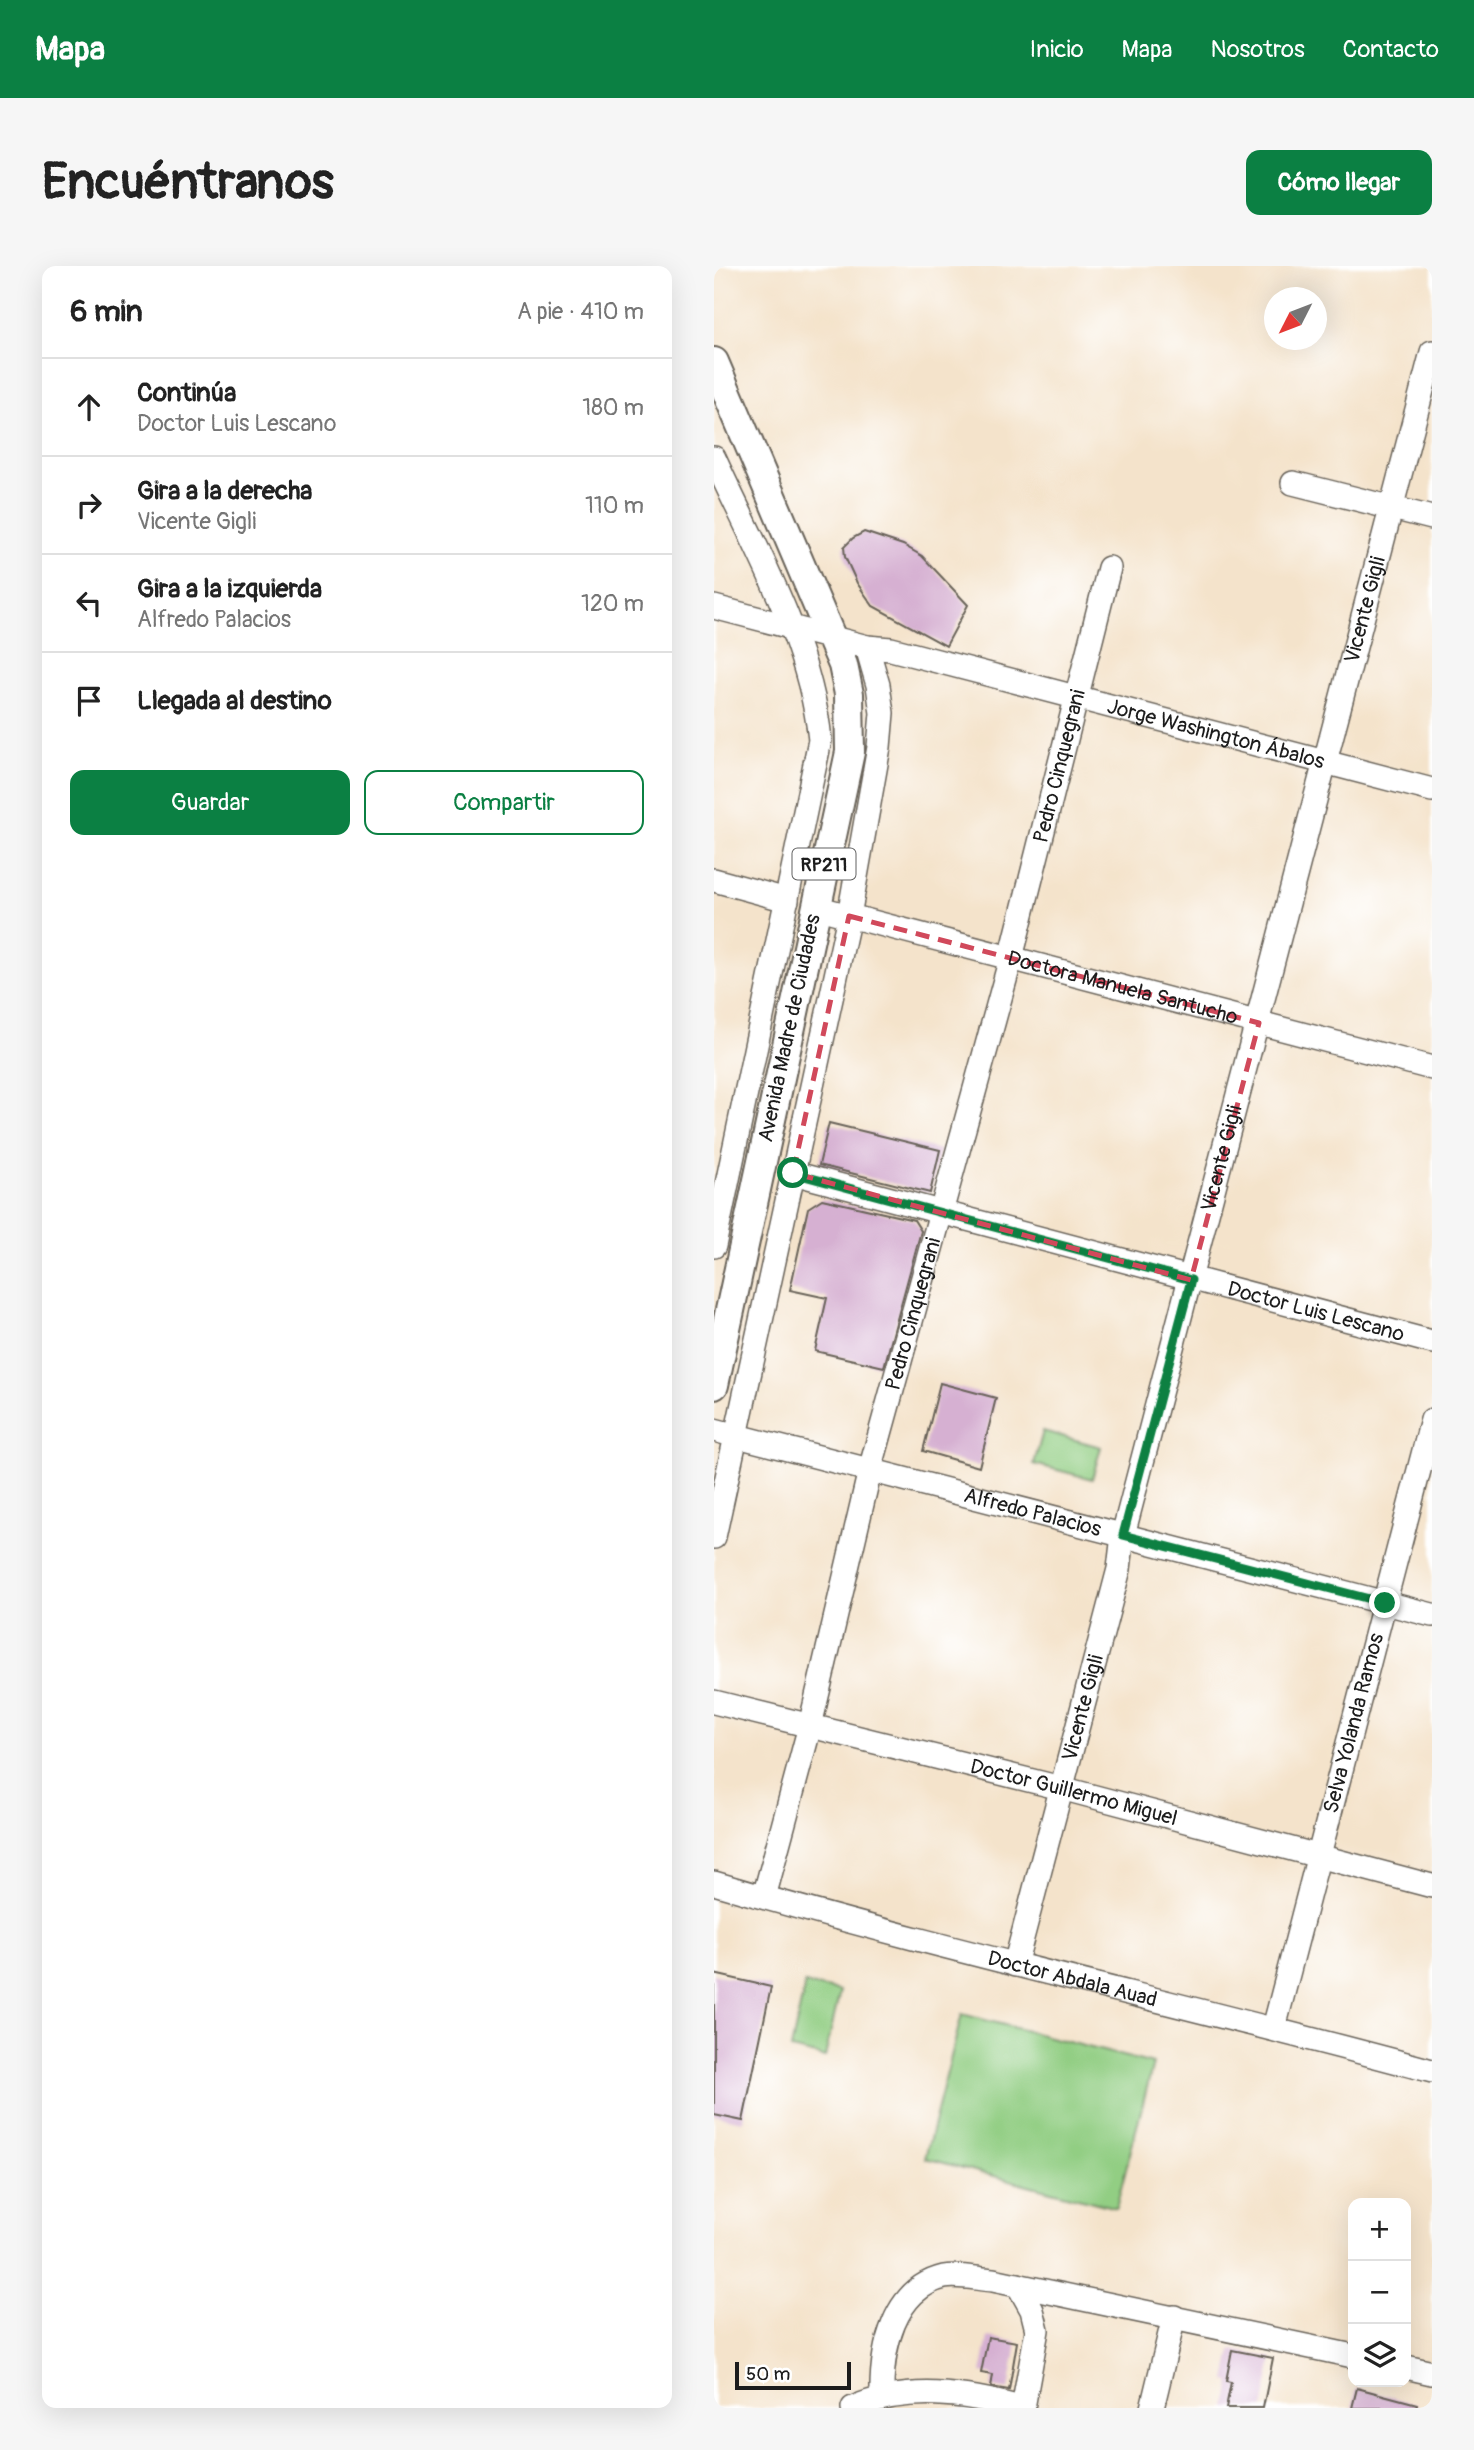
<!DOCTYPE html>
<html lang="es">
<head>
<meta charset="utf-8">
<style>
	:root { --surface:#fff; --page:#f6f6f6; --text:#222; --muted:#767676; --line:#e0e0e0; --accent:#0b8043 }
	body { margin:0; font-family:Pangolin,sans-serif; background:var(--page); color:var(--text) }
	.controls { position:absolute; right:21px; bottom:21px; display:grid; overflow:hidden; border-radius:14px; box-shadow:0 7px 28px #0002 }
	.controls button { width:63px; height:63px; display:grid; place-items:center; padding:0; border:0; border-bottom:2px solid var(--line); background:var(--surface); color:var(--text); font:35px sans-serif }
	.compass { position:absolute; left:550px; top:21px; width:63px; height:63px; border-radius:50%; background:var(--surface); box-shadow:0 7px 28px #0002; rotate:228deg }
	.scale { position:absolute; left:21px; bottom:18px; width:116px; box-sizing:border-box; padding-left:7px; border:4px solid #1c1c1c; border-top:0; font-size:19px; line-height:24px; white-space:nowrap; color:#1c1c1c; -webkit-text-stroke:5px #fff; paint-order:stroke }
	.stop { position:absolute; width:21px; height:21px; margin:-16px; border:5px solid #0b8043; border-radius:50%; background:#fff }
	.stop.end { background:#0b8043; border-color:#fff; box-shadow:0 2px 7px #0008 }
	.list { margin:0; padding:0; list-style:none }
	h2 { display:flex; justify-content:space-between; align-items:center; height:91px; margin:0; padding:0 28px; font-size:30px }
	h2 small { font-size:23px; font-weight:400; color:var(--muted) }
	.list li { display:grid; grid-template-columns:46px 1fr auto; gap:21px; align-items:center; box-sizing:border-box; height:98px; padding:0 28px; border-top:2px solid var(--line) }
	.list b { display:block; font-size:26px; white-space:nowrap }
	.list p { margin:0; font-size:23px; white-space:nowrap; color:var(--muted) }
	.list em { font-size:23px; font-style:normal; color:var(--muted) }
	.actions { display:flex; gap:14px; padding:21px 28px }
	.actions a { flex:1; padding:16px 0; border:2px solid var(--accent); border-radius:14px; text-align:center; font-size:24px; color:var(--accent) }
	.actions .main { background:var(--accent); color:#fff }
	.icon { flex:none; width:38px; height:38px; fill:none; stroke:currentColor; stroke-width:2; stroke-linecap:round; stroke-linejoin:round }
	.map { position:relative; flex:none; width:718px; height:2142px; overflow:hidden; border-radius:14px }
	header { display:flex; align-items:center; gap:42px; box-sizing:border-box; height:98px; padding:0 35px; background:var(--accent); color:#fff }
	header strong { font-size:33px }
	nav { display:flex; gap:38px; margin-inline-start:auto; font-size:24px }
	.intro { display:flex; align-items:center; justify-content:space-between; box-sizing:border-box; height:168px; padding:0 42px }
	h1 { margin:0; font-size:49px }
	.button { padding:18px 32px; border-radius:14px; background:var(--accent); color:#fff; font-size:24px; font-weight:700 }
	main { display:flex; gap:42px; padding:0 42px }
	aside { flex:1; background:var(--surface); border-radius:14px; box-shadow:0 7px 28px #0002 }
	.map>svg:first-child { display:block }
	.green { fill:#92ce83; stroke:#577550; stroke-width:2 }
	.building { fill:#d6b0d2 }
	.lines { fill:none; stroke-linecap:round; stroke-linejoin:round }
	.minor-casing { stroke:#686259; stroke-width:26 }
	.major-casing { stroke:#686259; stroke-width:32 }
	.minor { stroke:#fff; stroke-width:23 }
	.major { stroke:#fff; stroke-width:28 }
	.route { stroke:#0b8043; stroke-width:9 }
	.marked { fill:none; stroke:#d1495b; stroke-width:5; stroke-dasharray:14 9; stroke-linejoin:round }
	.labels { text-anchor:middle; stroke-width:5; stroke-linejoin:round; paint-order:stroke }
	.shield { fill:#fff; stroke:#606060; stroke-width:2 }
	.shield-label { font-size:19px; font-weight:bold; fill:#1c1c1c }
	.street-label { font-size:21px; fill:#1c1c1c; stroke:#fff }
</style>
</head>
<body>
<header>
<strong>Mapa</strong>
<nav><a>Inicio</a><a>Mapa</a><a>Nosotros</a><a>Contacto</a></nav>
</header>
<div class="intro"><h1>Encuéntranos</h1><a class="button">Cómo llegar</a></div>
<main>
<aside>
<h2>6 min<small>A pie · 410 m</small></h2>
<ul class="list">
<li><svg class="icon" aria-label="ahead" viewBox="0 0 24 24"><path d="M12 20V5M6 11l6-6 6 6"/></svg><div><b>Continúa</b><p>Doctor Luis Lescano</p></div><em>180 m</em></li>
<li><svg class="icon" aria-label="right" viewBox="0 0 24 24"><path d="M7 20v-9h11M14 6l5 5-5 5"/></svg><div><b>Gira a la derecha</b><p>Vicente Gigli</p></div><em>110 m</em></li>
<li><svg class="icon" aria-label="left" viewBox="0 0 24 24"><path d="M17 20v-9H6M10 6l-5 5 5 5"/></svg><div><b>Gira a la izquierda</b><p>Alfredo Palacios</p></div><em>120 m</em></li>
<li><svg class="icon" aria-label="arrive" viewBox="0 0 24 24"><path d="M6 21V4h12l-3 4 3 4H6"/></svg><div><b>Llegada al destino</b></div></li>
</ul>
<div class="actions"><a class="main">Guardar</a><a>Compartir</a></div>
</aside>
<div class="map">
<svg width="718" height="2142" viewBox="0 0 718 2142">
	<rect width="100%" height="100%" fill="#fff"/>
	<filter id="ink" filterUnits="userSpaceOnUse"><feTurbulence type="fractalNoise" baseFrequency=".0143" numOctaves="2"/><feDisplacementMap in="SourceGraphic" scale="14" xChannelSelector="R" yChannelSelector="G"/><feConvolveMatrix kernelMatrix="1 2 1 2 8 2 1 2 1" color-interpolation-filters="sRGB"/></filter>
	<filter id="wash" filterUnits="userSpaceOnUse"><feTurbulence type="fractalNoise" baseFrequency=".00686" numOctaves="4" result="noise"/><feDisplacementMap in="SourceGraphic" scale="28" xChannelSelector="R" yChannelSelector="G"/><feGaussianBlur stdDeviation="1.57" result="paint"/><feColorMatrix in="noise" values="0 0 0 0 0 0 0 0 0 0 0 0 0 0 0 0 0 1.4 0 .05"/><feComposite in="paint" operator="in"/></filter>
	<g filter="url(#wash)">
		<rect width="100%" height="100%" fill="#f4e3cb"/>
		<path class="green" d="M329,1165L387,1181L378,1213L320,1198Z
			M91,1718L126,1725L111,1791L77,1783Z
			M248,1748L439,1798L402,1942L211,1892Z"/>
		<g id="blocks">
			<path class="building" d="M150,266L189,279L208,290L254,339L232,380L159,340L143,317L131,291L130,281L139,272Z
				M115,857L226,884L216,927L105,899Z
				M108,933L200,954L207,965L170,1101L101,1085L113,1032L76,1024L94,942Z
				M226,1117L282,1132L265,1201L209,1185Z
				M0,1708L57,1721L29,1855L0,1849Z
				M274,2071L303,2076L295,2124L277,2121L279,2109L267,2107Z
				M518,2084L559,2092L549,2142H512L517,2116L512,2115Z
				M643,2122L703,2138L702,2142H638Z"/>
		</g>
	</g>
	<g filter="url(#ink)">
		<use href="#blocks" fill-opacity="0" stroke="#686259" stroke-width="2"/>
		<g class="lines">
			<defs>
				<g id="minor">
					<path d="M0,192C41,282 96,375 106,474L0,980"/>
					<path d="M579,217L718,252"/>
					<path id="s1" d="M0,341L153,381L177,383L718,524"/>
					<path d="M0,614L73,634"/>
					<path id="s2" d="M101,641L718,802"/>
					<path id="s3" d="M79,907L718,1076"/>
					<path id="s4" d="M0,1164L718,1349"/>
					<path d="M0,1271L135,650L165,481L168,447L164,419L153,381"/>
					<path id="s5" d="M0,1436L347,1522L718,1620"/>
					<path id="s6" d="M0,1617C238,1687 479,1740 718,1805"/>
					<path id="s7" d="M50,1631L96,1460L156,1204L297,692L395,302"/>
					<path id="s8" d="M301,1699L405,1303L409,1269L718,86"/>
					<path id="s9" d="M560,1762L718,1154"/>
					<path d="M304,2019L318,2044L323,2064L309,2142"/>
					<path d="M692,2101L718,2107"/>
					<path d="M168,2130C167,2084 179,2023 230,2011C244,2008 264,2013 279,2014L639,2090"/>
					<path d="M139,2142C192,2119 252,2127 306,2142"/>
					<path d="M438,2142L460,2051"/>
				</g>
				<path id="major" d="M0,96L129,399L135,428L136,486L0,1119"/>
			</defs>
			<use href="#minor" class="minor-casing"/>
			<use href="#major" class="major-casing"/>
			<use href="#minor" class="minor"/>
			<use href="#major" class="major"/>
		</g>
	</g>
	<g class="lines" filter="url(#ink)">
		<path class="route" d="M79,907L477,1014L409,1269L671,1337"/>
	</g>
	<path class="marked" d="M135,650L545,757L477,1014L79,907Z"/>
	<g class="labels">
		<rect class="shield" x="78.5" y="582.5" width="63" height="31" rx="5"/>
		<g class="shield-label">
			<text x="110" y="605">RP211</text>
		</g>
		<g class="street-label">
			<text dy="7" stroke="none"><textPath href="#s8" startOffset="1400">Vicente Gigli</textPath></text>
			<text dy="7" stroke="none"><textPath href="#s1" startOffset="518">Jorge Washington Ábalos</textPath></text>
			<text dy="7" stroke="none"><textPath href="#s7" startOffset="1169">Pedro Cinquegrani</textPath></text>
			<text dy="7" stroke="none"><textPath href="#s2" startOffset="318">Doctora Manuela Santucho</textPath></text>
			<text transform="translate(75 762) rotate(-78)" y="7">Avenida Madre de Ciudades</text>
			<text dy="7" stroke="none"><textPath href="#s8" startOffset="833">Vicente Gigli</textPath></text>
			<text dy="7" stroke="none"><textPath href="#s3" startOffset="541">Doctor Luis Lescano</textPath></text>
			<text dy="7" stroke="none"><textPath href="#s7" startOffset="602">Pedro Cinquegrani</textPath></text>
			<text dy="7" stroke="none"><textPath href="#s4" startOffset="329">Alfredo Palacios</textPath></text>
			<text dy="7" stroke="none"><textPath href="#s8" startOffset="266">Vicente Gigli</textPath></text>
			<text dy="7" stroke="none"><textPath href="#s9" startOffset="315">Selva Yolanda Ramos</textPath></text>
			<text dy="7" stroke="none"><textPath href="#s5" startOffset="371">Doctor Guillermo Miguel</textPath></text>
			<text dy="7" stroke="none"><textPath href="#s6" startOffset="371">Doctor Abdala Auad</textPath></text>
		</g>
	</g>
</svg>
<div class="controls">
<button>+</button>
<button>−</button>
<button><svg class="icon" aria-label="layers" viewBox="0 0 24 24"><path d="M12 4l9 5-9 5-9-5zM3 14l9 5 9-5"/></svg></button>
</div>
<svg class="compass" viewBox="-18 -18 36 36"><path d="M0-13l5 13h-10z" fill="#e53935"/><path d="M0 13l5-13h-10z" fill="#767676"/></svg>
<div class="scale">50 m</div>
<div class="stop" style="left:79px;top:907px"></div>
<div class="stop end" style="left:671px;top:1337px"></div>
</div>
</main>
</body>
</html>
